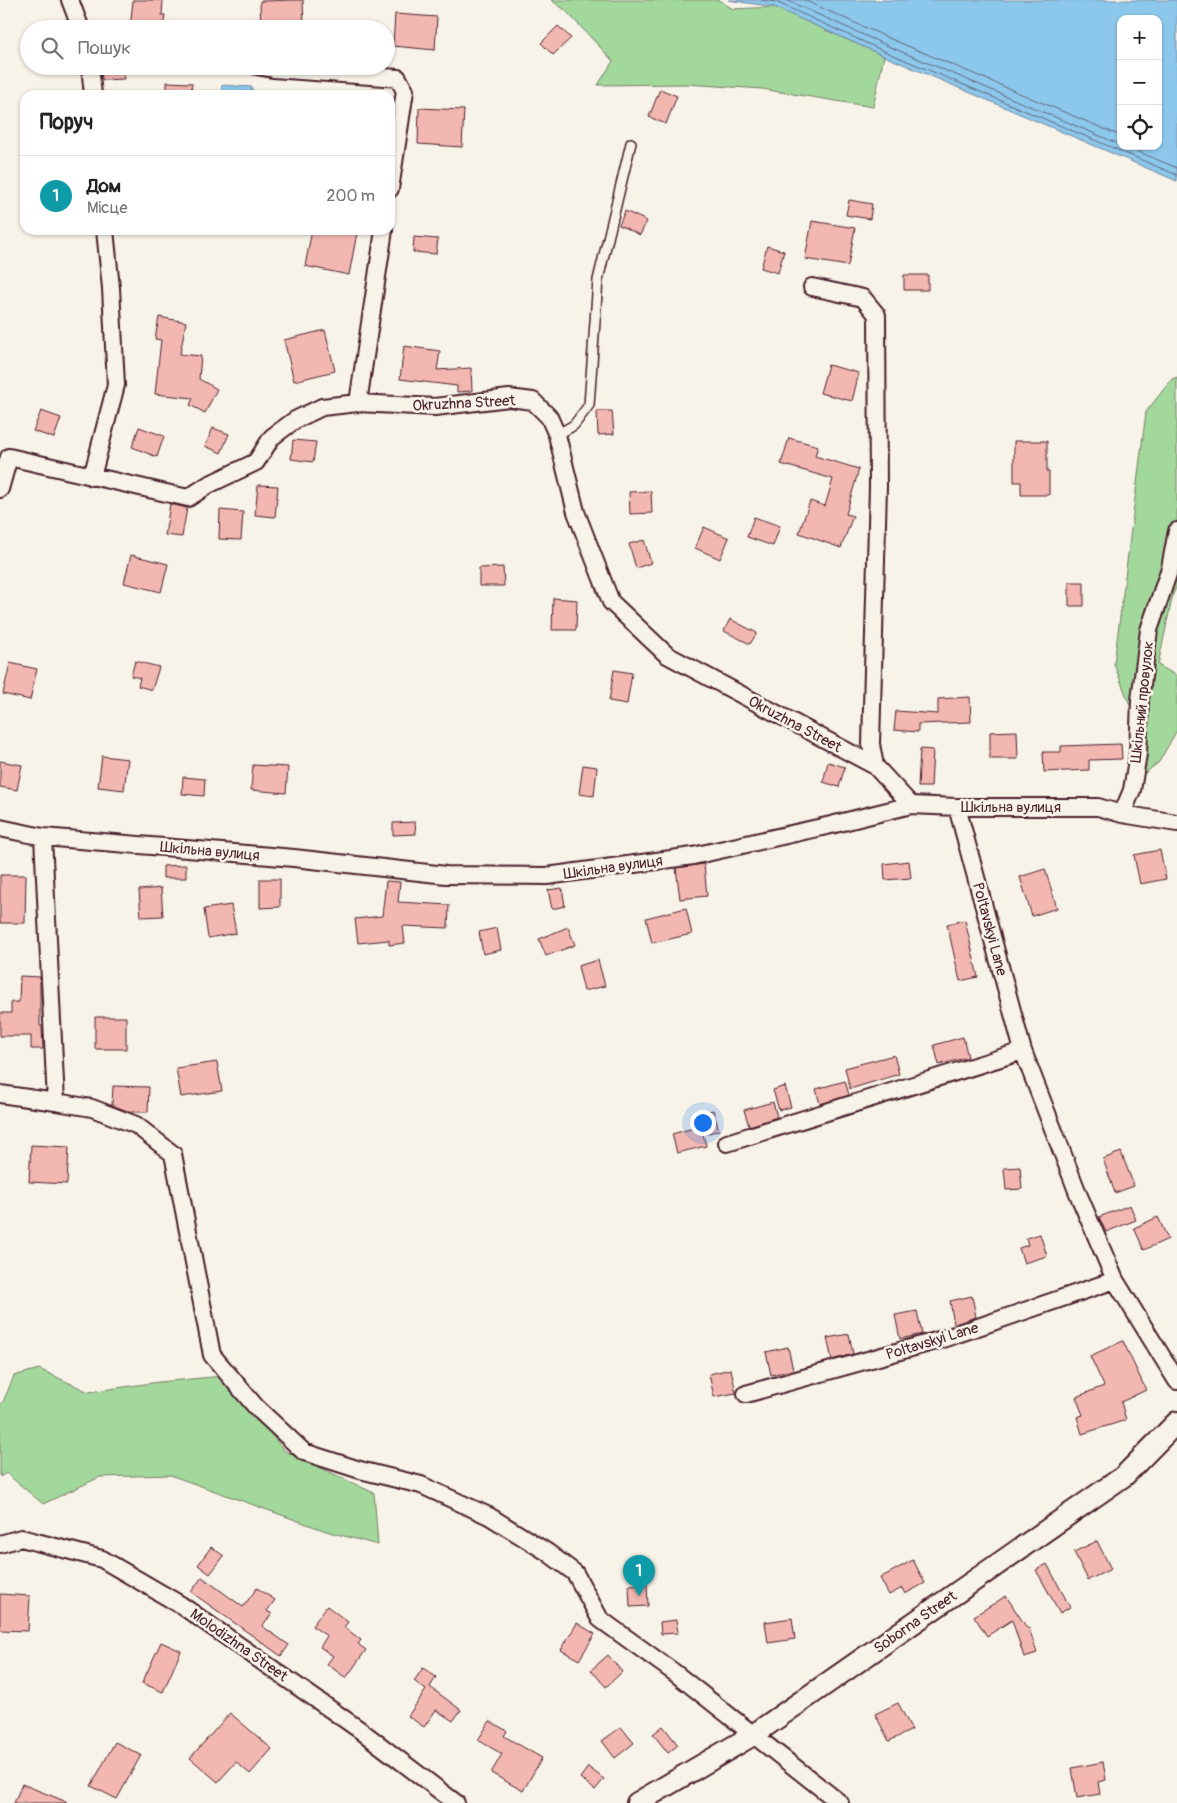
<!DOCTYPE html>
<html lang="uk">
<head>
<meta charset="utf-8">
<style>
	:root { --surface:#fff; --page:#f6f6f6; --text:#222; --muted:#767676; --line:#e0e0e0; --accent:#0b8043 }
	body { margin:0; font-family:Pangolin,sans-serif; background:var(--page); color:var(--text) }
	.controls { position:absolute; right:15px; top:15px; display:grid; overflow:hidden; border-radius:10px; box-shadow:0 1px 4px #0004 }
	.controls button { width:45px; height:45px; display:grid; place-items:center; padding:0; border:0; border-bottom:1px solid var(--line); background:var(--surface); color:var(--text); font:25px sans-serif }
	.you { position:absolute; left:702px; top:1122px; width:18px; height:18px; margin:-12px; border:4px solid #fff; border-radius:50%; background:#1a73e8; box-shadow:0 0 0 8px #1a73e833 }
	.badge { display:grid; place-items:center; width:32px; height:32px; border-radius:50%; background:var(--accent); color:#fff; font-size:16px; font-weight:700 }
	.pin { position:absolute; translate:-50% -41px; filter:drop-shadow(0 1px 2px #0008) }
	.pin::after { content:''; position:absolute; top:26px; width:18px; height:15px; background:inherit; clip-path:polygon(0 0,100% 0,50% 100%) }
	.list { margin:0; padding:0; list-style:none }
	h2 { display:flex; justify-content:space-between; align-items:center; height:65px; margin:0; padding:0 20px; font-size:21px }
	h2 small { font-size:16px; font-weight:400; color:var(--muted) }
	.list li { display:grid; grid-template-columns:32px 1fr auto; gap:15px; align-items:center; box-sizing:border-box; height:80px; padding:0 20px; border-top:1px solid var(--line) }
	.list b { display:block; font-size:19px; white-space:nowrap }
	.list p { margin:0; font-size:16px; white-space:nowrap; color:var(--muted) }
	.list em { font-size:16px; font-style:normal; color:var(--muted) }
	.icon { flex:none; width:28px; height:28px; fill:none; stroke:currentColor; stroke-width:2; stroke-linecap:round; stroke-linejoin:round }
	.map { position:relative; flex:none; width:1177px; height:1803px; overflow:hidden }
	.search { position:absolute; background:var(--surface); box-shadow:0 1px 4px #0004; left:20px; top:20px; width:375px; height:55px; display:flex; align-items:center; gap:12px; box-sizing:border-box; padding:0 18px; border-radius:28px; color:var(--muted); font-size:19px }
	.panel { position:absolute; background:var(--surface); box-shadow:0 1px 4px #0004; left:20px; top:90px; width:375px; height:145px; border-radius:15px }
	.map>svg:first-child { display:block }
	.green { fill:#a2d89c; stroke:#767c64 }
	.water { fill:#8cc8ec; stroke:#72849f; fill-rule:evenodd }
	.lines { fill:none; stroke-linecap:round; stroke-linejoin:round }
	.shore { stroke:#646378; stroke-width:1 }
	.building { fill:#f3b7b1; stroke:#4a1f2b }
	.service-casing { stroke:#4a1f2b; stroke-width:12 }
	.minor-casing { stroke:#4a1f2b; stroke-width:20 }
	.tertiary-casing { stroke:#4a1f2b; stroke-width:24 }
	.service { stroke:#f7f3e8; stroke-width:9 }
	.minor { stroke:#f7f3e8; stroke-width:16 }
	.tertiary { stroke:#f7f3e8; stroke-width:20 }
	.labels { text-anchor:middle; stroke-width:5; stroke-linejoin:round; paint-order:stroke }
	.street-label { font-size:15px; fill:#4a1f2b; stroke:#f7f3e8 }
</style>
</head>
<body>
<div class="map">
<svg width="1177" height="1803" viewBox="0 0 1177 1803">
	<rect width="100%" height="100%" fill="#f7f3e8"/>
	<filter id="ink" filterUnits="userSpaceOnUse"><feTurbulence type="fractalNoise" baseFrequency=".02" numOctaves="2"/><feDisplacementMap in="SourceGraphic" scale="10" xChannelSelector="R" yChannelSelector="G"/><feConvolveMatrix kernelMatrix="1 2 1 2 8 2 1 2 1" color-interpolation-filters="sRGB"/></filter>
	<g filter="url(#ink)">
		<path class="green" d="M551,0H719L733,9L774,7L884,56L873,107L762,89L686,84L598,85L613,61L565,10Z
			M1177,377V586L1173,594L1158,665L1177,676V730L1159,762L1145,773L1142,736L1114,664L1146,412L1172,379Z
			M39,1369L89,1392L159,1382L223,1376L285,1451L374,1493L378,1545L329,1532L170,1475L100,1477L43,1504L6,1473L0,1477V1404L3,1402L14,1376Z"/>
		<path class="water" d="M728,0H1177V181L884,56L774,7ZM1121,19H1158V146H1121Z
			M222,85L252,87V95H221Z"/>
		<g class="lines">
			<path class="shore" d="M762,0L776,2L886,52L1177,175
				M786,0L888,46L1121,145
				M804,0L891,39L1121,136
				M1125,146L1177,168"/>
		</g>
		<path class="building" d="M133,0H163L162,15H165L163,29H130Z
			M296,0H303L304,29H261L260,1Z
			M395,14L437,17L435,50L393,46Z
			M558,26L571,38L553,55L541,43Z
			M101,66H123L124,79L102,80Z
			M167,82L192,83L191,95H167Z
			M660,89L677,96L666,124L649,117Z
			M419,108L464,110L462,147L418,144Z
			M849,200L872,204L870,219L846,215Z
			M625,211L647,221L640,235L619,225Z
			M812,221L855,228L848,266L805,259Z
			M312,230H340L357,233L349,275L305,266Z
			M414,237L438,239L436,254L413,252Z
			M767,246L784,251L778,273L761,268Z
			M904,275H928V290H904Z
			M159,317L186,322L180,354L201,356L199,379L217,389L205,413L190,405L193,398L155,394L161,340L155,339Z
			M325,330L335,371L294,381L284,340Z
			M404,346L440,351L437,370L471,368L472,391L457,392V386L400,379Z
			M828,365L859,373L852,401L820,393Z
			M41,411L61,418L54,438L33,431Z
			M597,411H612L614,434L598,435Z
			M139,427L164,436L157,457L132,447Z
			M213,428L229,434L221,453L205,446Z
			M789,438L818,446L815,456L859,469L846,514L853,516L841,548L799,533L810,501L825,506L833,479L781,464Z
			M293,440L316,442L313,462L291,459Z
			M1014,441H1047V472H1049V495H1021V482H1014Z
			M258,485L278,486L275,517L255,515Z
			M651,491L652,513L630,514L629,492Z
			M170,504L187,508L182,537L165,535Z
			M220,510L243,512L241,540L219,539Z
			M754,517L780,526L773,546L747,537Z
			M704,527L729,538L720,559L695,548Z
			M644,540L651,563L636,568L629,544Z
			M131,555L168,564L161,592L124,583Z
			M503,567L504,586H479V568Z
			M1069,582H1084V606H1069Z
			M553,598L577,600L576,630H552Z
			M730,619L757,633L750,644L724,631Z
			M135,661L159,667L152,690L138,686L140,678L131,676Z
			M10,663L37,669L30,700L3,694Z
			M614,670L632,673L627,704L609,701Z
			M970,697L971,722L918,724V732L894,730L896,711L938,714V699Z
			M1017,731L1018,759H990V732Z
			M1121,744L1122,759L1089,760V770L1044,772L1043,752H1061V746Z
			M920,749L933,750L931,787H918Z
			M102,756L128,759L124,790L98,787Z
			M0,761L22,765L17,790L0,787Z
			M828,762L845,767L839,787L823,782Z
			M253,765L288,767L286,793L251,790Z
			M583,765L597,767L594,796L579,794Z
			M183,777L205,779L204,796L182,794Z
			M415,822L416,834L393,835V823Z
			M1160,850L1166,879L1140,884L1134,855Z
			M909,861L911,878L885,880L884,864Z
			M704,864L707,896L680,899L676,868Z
			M186,865V878H163V866Z
			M1045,869L1057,908L1032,916L1020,877Z
			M0,875H26L25,923H0Z
			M260,879H280V907L260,908Z
			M386,881L400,882L398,902L449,905L448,928L403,926L405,943L389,945V940L358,943L355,919L382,916Z
			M161,888L163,916L141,917L139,890Z
			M562,888L565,906L552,909L548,890Z
			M231,905L236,933L208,938L204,909Z
			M686,908L692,934L652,943L646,918Z
			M965,920L978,977L960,981L947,924Z
			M568,927L575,945L546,956L539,939Z
			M497,928L501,950L483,954L479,932Z
			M598,960L605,986L584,991L578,966Z
			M20,976L40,977V1026H42L43,1049H31V1036H0V1013H11V1002H19Z
			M95,1017H126V1049H95Z
			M963,1037L968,1057L939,1065L934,1045Z
			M894,1055L899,1074L850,1089L845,1068Z
			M217,1062L222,1091L181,1097L176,1068Z
			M845,1081L849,1095L820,1104L816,1089Z
			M113,1086L149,1087L148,1112H130L112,1105Z
			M785,1086L791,1107L779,1110L773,1090Z
			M773,1102L777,1117L749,1126L744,1110Z
			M713,1110L719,1130L706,1134L701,1113Z
			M701,1126L706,1146L677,1153L672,1134Z
			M31,1145L69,1147L67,1184L29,1182Z
			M1121,1152L1134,1186L1115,1193L1103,1159Z
			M1020,1167L1022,1189L1006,1190L1004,1168Z
			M1130,1205L1136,1220L1106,1232L1099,1217Z
			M1158,1217L1168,1239L1144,1250L1134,1228Z
			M1040,1234L1047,1256L1024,1263L1019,1248L1028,1245L1026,1238Z
			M972,1296L976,1317L954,1324L950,1301Z
			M917,1311L922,1334L900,1339L895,1315Z
			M849,1334L853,1354L832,1360L827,1338Z
			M1123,1341L1146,1390L1121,1402L1126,1420L1082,1434L1077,1417L1083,1415L1076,1397L1104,1386L1090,1356Z
			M788,1347L793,1370L771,1375L766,1352Z
			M731,1369L736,1393L714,1397L709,1374Z
			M1097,1541L1111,1569L1088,1580L1074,1552Z
			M211,1547L224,1556L210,1574L198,1565Z
			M913,1560L925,1583L905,1594L902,1588L889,1595L880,1578Z
			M1047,1564L1070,1607L1060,1613L1036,1570Z
			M202,1577L243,1607L257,1588L275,1600L267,1611L272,1614L262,1626L289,1645L281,1656L191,1592Z
			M647,1584L648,1606L630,1607L629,1585Z
			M0,1594L30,1596L28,1631L0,1630Z
			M1006,1596L1027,1628H1029L1037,1653L1024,1657L1012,1620L987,1636L974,1616Z
			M327,1606L348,1622L344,1627L361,1640L358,1644L366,1650L346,1678L327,1664L333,1656L320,1647L327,1636L312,1626Z
			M792,1618L795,1639L768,1643L765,1622Z
			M676,1620L678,1633L661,1634L660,1622Z
			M577,1623L595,1634L579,1660L561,1650Z
			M161,1642L181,1651L163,1692L142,1683Z
			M608,1655L622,1672L606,1687L591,1670Z
			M423,1668L436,1677L430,1687L461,1710L453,1721L436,1710L424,1727L408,1716L426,1690L414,1681Z
			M898,1703L912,1730L889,1741L875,1714Z
			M230,1713L272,1749L250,1774L236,1762L218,1782L190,1758Z
			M490,1721L507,1731L504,1736L542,1758L523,1791L491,1773L502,1754L478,1740Z
			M663,1726L678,1745L668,1753L653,1734Z
			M621,1727L634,1743L615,1758L602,1741Z
			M115,1742L141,1755L117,1799L91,1786Z
			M1103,1762L1106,1780L1098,1782L1100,1794L1077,1798L1072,1768Z
			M588,1767L604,1779L595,1790L580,1778Z
			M22,1784L67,1802V1803H14Z"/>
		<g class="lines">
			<defs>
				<path id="service" d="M557,435L574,425L589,405L598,280L631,143"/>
				<path id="minor" d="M70,0L81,29
					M90,66L93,95
					M257,66L273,69L398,78L405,91L390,189
					M358,403L384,230
					M92,477L116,385L111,288L105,230
					M0,489L9,457L188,498L208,485L256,462L272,437L295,420L322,407L358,403L435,407L509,398L533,401L549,417L557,435L576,512L611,602L667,655L875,766L871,744L878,487L877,315L863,298L812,287
					M875,766L911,805
					M957,807L1023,1051L1079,1196L1115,1280L1177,1381
					M1122,814L1132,790L1138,754L1140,700L1149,630L1170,568L1177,531
					M0,828L43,837L294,858L446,875L547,876L693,856L831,825L911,805L957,807H1098L1122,814L1177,823
					M0,1094L56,1102L43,837
					M56,1102L92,1108L136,1125L173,1154L212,1355L256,1407L304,1452L360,1470L421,1485L489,1516L547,1552L575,1573L600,1619L675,1673L840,1803
					M727,1143L1023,1051
					M746,1394L943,1339L1115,1280
					M0,1544L21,1538L102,1559L181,1605L360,1730L456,1803"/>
				<path id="tertiary" d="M637,1803L753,1735L1124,1476L1177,1422"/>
			</defs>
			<use href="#service" class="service-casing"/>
			<use href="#minor" class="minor-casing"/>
			<use href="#tertiary" class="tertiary-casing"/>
			<use href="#service" class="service"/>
			<use href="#minor" class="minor"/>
			<use href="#tertiary" class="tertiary"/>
		</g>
	</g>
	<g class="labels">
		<g class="street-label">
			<text transform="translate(464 403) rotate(-3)" y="5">Okruzhna Street</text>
			<text transform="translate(1142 702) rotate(-84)" y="5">Шкільний провулок</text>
			<text transform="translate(795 724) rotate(28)" y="5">Okruzhna Street</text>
			<text x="1011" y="812">Шкільна вулиця</text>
			<text transform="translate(210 851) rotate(5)" y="5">Шкільна вулиця</text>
			<text transform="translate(613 867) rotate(-8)" y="5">Шкільна вулиця</text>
			<text transform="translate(990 929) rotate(75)" y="5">Poltavskyi Lane</text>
			<text transform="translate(932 1341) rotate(-17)" y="5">Poltavskyi Lane</text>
			<text transform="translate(915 1622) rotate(-35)" y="5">Soborna Street</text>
			<text transform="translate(239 1645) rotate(35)" y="5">Molodizhna Street</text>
		</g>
	</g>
</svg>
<div class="controls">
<button>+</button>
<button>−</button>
<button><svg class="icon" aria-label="locate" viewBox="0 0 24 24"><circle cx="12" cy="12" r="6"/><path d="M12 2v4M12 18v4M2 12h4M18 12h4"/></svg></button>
</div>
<div class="you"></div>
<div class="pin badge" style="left:639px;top:1596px;background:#0f9aa8">1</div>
<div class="search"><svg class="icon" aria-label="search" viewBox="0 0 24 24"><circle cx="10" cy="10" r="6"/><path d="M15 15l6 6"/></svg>Пошук</div>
<section class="panel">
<h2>Поруч<small></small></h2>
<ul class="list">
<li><span class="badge" style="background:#0f9aa8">1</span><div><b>Дом</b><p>Місце</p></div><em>200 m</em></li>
</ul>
</section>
</div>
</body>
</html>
